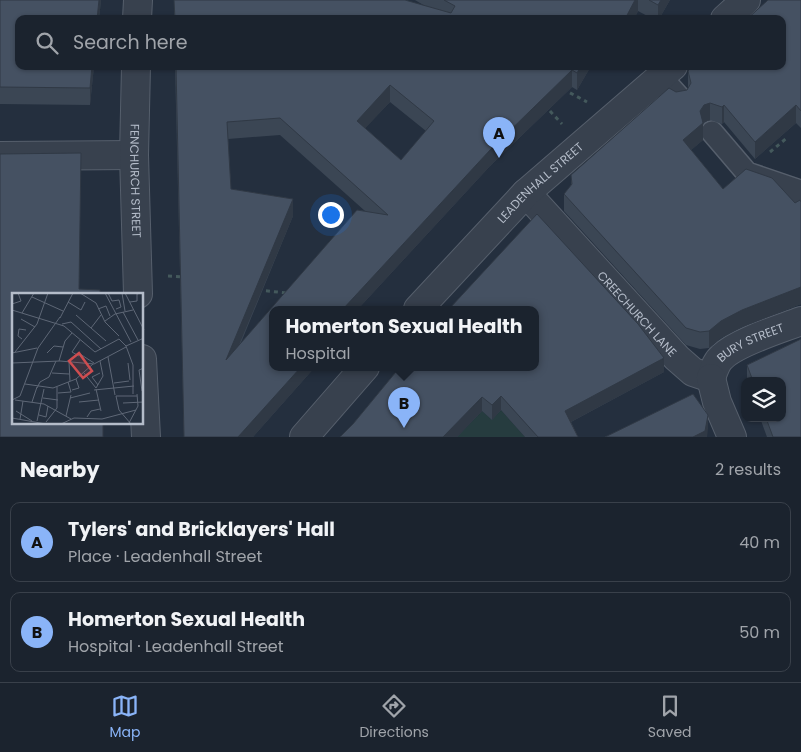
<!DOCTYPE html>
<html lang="en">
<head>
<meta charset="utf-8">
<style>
	:root { --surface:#1b232e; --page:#282f3a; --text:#f1f3f6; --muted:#a0a4aa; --line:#39404a; --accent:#8ab4f8 }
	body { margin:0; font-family:Poppins,sans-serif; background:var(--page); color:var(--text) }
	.controls { position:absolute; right:15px; bottom:15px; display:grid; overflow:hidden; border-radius:10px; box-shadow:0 1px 4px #0004 }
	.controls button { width:45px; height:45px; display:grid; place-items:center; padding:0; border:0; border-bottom:1px solid var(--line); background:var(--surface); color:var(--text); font:25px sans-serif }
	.you { position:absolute; left:330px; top:214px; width:18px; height:18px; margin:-12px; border:4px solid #fff; border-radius:50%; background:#1a73e8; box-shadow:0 0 0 8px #1a73e833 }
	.badge { display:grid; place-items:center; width:32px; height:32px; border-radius:50%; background:var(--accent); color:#111; font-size:16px; font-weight:700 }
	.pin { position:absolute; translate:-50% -41px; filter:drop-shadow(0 1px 2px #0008) }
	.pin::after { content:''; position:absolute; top:26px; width:18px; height:15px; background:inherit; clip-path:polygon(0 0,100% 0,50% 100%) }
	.popup { position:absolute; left:269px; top:306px; width:270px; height:65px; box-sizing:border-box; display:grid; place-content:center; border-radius:10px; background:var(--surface); filter:drop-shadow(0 1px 4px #0005); font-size:16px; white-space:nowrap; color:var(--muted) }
	.popup b { font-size:19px; color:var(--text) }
	.popup::after { content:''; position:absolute; left:50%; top:100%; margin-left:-10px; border:10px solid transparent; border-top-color:var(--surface) }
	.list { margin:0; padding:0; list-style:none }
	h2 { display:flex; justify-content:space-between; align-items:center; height:65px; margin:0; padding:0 20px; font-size:21px }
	h2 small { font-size:16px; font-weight:400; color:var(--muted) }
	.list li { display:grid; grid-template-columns:32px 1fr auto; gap:15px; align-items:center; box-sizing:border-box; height:80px; margin:0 10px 10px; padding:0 10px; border:1px solid var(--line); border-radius:10px }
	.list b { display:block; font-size:19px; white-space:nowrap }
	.list p { margin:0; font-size:16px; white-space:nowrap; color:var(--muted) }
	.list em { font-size:16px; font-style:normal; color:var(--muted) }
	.icon { flex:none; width:28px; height:28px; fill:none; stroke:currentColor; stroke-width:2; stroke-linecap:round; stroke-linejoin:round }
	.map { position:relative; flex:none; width:801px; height:437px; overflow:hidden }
	.search { position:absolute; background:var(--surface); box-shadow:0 1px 4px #0004; left:15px; right:15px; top:15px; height:55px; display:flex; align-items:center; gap:12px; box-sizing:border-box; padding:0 18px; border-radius:10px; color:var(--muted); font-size:19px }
	.sheet { height:245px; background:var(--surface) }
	nav { display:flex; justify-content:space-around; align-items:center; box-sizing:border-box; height:70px; border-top:1px solid var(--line); background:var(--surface); font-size:14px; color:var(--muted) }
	nav a { display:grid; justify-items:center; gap:2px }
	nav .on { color:var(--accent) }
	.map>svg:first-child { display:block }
	.green { fill:#263c3f }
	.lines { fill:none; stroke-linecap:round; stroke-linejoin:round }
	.pedestrian-casing { stroke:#565f6c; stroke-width:24 }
	.minor-casing { stroke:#565f6c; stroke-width:30 }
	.tertiary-casing { stroke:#565f6c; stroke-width:30 }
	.path { stroke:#44595c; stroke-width:3; stroke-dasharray:4 4; stroke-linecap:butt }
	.pedestrian { stroke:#38414e; stroke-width:21 }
	.minor { stroke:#38414e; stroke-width:28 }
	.tertiary { stroke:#38414e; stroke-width:28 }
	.wall { fill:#3b4654; fill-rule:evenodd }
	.shaded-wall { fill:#303945 }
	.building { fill:#455162; stroke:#303945; fill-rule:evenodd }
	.labels { text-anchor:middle; stroke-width:4; stroke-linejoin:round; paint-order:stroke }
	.street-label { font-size:12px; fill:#b4bcc9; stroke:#1d2633 }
	.inset-road { fill:none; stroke:#5e6776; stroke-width:1 }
	.view { fill:#ce4d50; fill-opacity:0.15; stroke:#ce4d50; stroke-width:2.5 }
	.inset-edge { fill:none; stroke:#b4bcc9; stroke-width:2.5 }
</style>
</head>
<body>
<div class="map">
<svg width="801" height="437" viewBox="0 0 801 437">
	<rect width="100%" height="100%" fill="#242f3e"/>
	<path class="green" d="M501,410L525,437H457L482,411L492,420Z"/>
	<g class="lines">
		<defs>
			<path id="pedestrian" d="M661,77L679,97
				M712,132L747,173L797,190L801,194"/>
			<g id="minor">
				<path d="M0,156L134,155"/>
				<path id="s1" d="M526,193L677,358L693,372L711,378"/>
				<path id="s2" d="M711,378C714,370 716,362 722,357C737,342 780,329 801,321"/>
				<path d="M711,378L717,402L732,437"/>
			</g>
			<g id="tertiary">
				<path d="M137,19L138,0"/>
				<path d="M725,19L746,0"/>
				<path id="s3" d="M136,66L134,155L138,294"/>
				<path id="s4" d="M418,309L526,193L673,66"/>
				<path d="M142,359L146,437"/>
				<path d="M304,437L365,367"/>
			</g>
		</defs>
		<use href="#pedestrian" class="pedestrian-casing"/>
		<use href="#minor" class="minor-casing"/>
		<use href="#tertiary" class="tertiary-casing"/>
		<path class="path" d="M563,89L587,102
			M550,111L562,124
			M770,152L788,137
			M168,276L183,277
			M258,290L287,293"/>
		<use href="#pedestrian" class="pedestrian"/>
		<use href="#minor" class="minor"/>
		<use href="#tertiary" class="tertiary"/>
	</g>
	<path class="wall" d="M0,0H101L99,19H19L94,66L90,105L0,104Z
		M174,0H405L425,6L415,0H670L659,19H653L638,11L634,19H174Z
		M801,0V128L796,123L755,159L724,122L722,124L710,120L704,122L703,125V140L691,150L723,189L795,203L801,202V304L742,327L721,338L709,348L700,349L686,345L564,211V194L571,186V175L676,92L687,90L688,88V71Z
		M175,66H591L577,90L572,87L490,166L358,309H273V367H315L253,437H184ZM390,102L426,131L401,160L365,128ZM280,135L365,211L357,210L240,345L293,216V199L231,189L228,139Z
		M801,339V437H767L760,418H782V381H747V365Z
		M400,367L664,372L571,422L578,437H525L501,410L492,420L482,411L457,437H340L353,424Z"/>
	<path class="shaded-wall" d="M99,0H101L99,19H97Z
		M635,0H638V11L634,19H625Z
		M661,0H670L659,19H658V5Z
		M92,66H94L90,105V88Z
		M581,66H591L577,90V73Z
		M572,70V87L490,166L358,309H343L490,150Z
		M390,85V102L357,137V121Z
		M710,103V120L704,122L703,125V140L683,157V140L704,105Z
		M724,105V122L722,124V107Z
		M796,105V123L755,159V142Z
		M293,199V216L226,376V360Z
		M801,287V304L742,327L721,338L709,348V331L721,321L742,310Z
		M664,358V372L565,425V411Z
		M301,367H315L253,437H238Z
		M501,396V410L492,420V405Z
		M482,397V411L457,437H443Z
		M708,415V429L707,437H693Z"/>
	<path class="building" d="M0,0H99L97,19H19V66H92L90,88L0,87Z
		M174,0H405L451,13L455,6L444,0H635L625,19H175Z
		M649,0H661L658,5Z
		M768,0H801V111L796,105L755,142L724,105L722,107L710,103L704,105L700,111L703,123L683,140L723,189L746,169L772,178L795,203L800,200L801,202V287L742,310L721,321L709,331L700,332L686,328L564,194L572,184L571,175L669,88L676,92L687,90L691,83L688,71L693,66H782V19H747Z
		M176,66H581L577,73L572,70L490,150L343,309H273V367H301L238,437H184ZM390,85L434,121L401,160L357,121ZM280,118L388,215L357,210L226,360L293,199L231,189L227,122Z
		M81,153L79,289L100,290V294H14V423H103V437H0V154Z
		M537,214L638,324L664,358L565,411L578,437H538L501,396L492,405L482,397L443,437H340L353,424L400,367H535V309H449Z
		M801,339V437H773L766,418H782V381H753L747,365Z
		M693,394L708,415L705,431L693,437H605Z"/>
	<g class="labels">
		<g class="street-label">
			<text dy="4" stroke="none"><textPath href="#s3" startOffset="115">FENCHURCH STREET</textPath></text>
			<text dy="4" stroke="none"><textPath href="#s4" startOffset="176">LEADENHALL STREET</textPath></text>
			<text dy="4" stroke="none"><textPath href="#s1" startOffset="164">CREECHURCH LANE</textPath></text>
			<text dy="4" stroke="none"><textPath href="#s2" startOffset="56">BURY STREET</textPath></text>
		</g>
	</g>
	<g transform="translate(12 293)">
		<rect width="131" height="131" fill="#242f3e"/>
		<path class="inset-road" d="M68,0L84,10L93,29L107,43M93,0L119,49M96,0L100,8L107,7L109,14L104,16M110,0L113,18M113,0L132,37M20,4L51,18M56,9L69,17L73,9M118,9L125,8V1L129,0M0,11L9,8L6,0M86,16L94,13L98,23M0,17L52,33L83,59L107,46L114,53M111,19L126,47M10,20L22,0M64,22L94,48M48,25L61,0M9,26L23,34M93,28L103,21L121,17M50,31L59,29L89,56M79,35L89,22M10,46L6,43L7,36L14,37M3,59L25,31L36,0M0,60L25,55M35,60L42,53L51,54M68,61L82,70M67,63L60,59L68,47M96,64L103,102M47,68L53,48L60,40M57,69L58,88M0,70L48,68L82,71L114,54M116,70L118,87M40,80L57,81M72,80L84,95M102,90L117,88M13,91L41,95L64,86L81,71M86,92L80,84L88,80M25,95L28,89L37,84L44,68M84,95L91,83L88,68M84,96L89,118M60,97L67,95L64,86M82,97L122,93M130,98L127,77L132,75M46,100L59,99L56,89M121,101V72L114,53L132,45M31,105L46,107M58,105L78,100M0,107L8,103L26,55L48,24M3,107L32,111L59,126M20,109L25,94M67,109L87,107M111,110L132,109M4,118L20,128M27,122L34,124L36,113M54,123L59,102M75,124L79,118L88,116M0,125L34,131M8,126L11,108M25,128L32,96M34,129L45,115V94M117,130L126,113L125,101M49,131L62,125L90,126L124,117M119,131L107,117L104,103H125"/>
		<path class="view" d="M67,60L80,78L71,85L57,68Z"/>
		<rect width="131" height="131" class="inset-edge"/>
	</g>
</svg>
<div class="controls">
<button><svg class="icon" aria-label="layers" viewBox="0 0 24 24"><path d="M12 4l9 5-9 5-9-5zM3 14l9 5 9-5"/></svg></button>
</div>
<div class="you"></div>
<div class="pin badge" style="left:499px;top:158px">A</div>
<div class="pin badge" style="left:404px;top:428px">B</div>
<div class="popup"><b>Homerton Sexual Health</b>Hospital</div>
<div class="search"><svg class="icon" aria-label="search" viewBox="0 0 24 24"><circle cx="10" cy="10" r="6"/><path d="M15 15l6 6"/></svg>Search here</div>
</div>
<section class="sheet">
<h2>Nearby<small>2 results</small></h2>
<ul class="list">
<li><span class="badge">A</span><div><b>Tylers' and Bricklayers' Hall</b><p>Place · Leadenhall Street</p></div><em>40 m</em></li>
<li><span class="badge">B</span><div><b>Homerton Sexual Health</b><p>Hospital · Leadenhall Street</p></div><em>50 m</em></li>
</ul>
</section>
<nav>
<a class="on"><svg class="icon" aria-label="map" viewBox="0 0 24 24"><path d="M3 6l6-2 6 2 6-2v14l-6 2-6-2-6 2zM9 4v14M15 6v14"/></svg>Map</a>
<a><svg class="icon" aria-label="directions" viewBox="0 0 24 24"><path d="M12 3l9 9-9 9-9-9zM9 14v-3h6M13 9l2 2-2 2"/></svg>Directions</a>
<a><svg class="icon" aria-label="saved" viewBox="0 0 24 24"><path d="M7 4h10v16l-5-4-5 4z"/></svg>Saved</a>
</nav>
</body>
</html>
